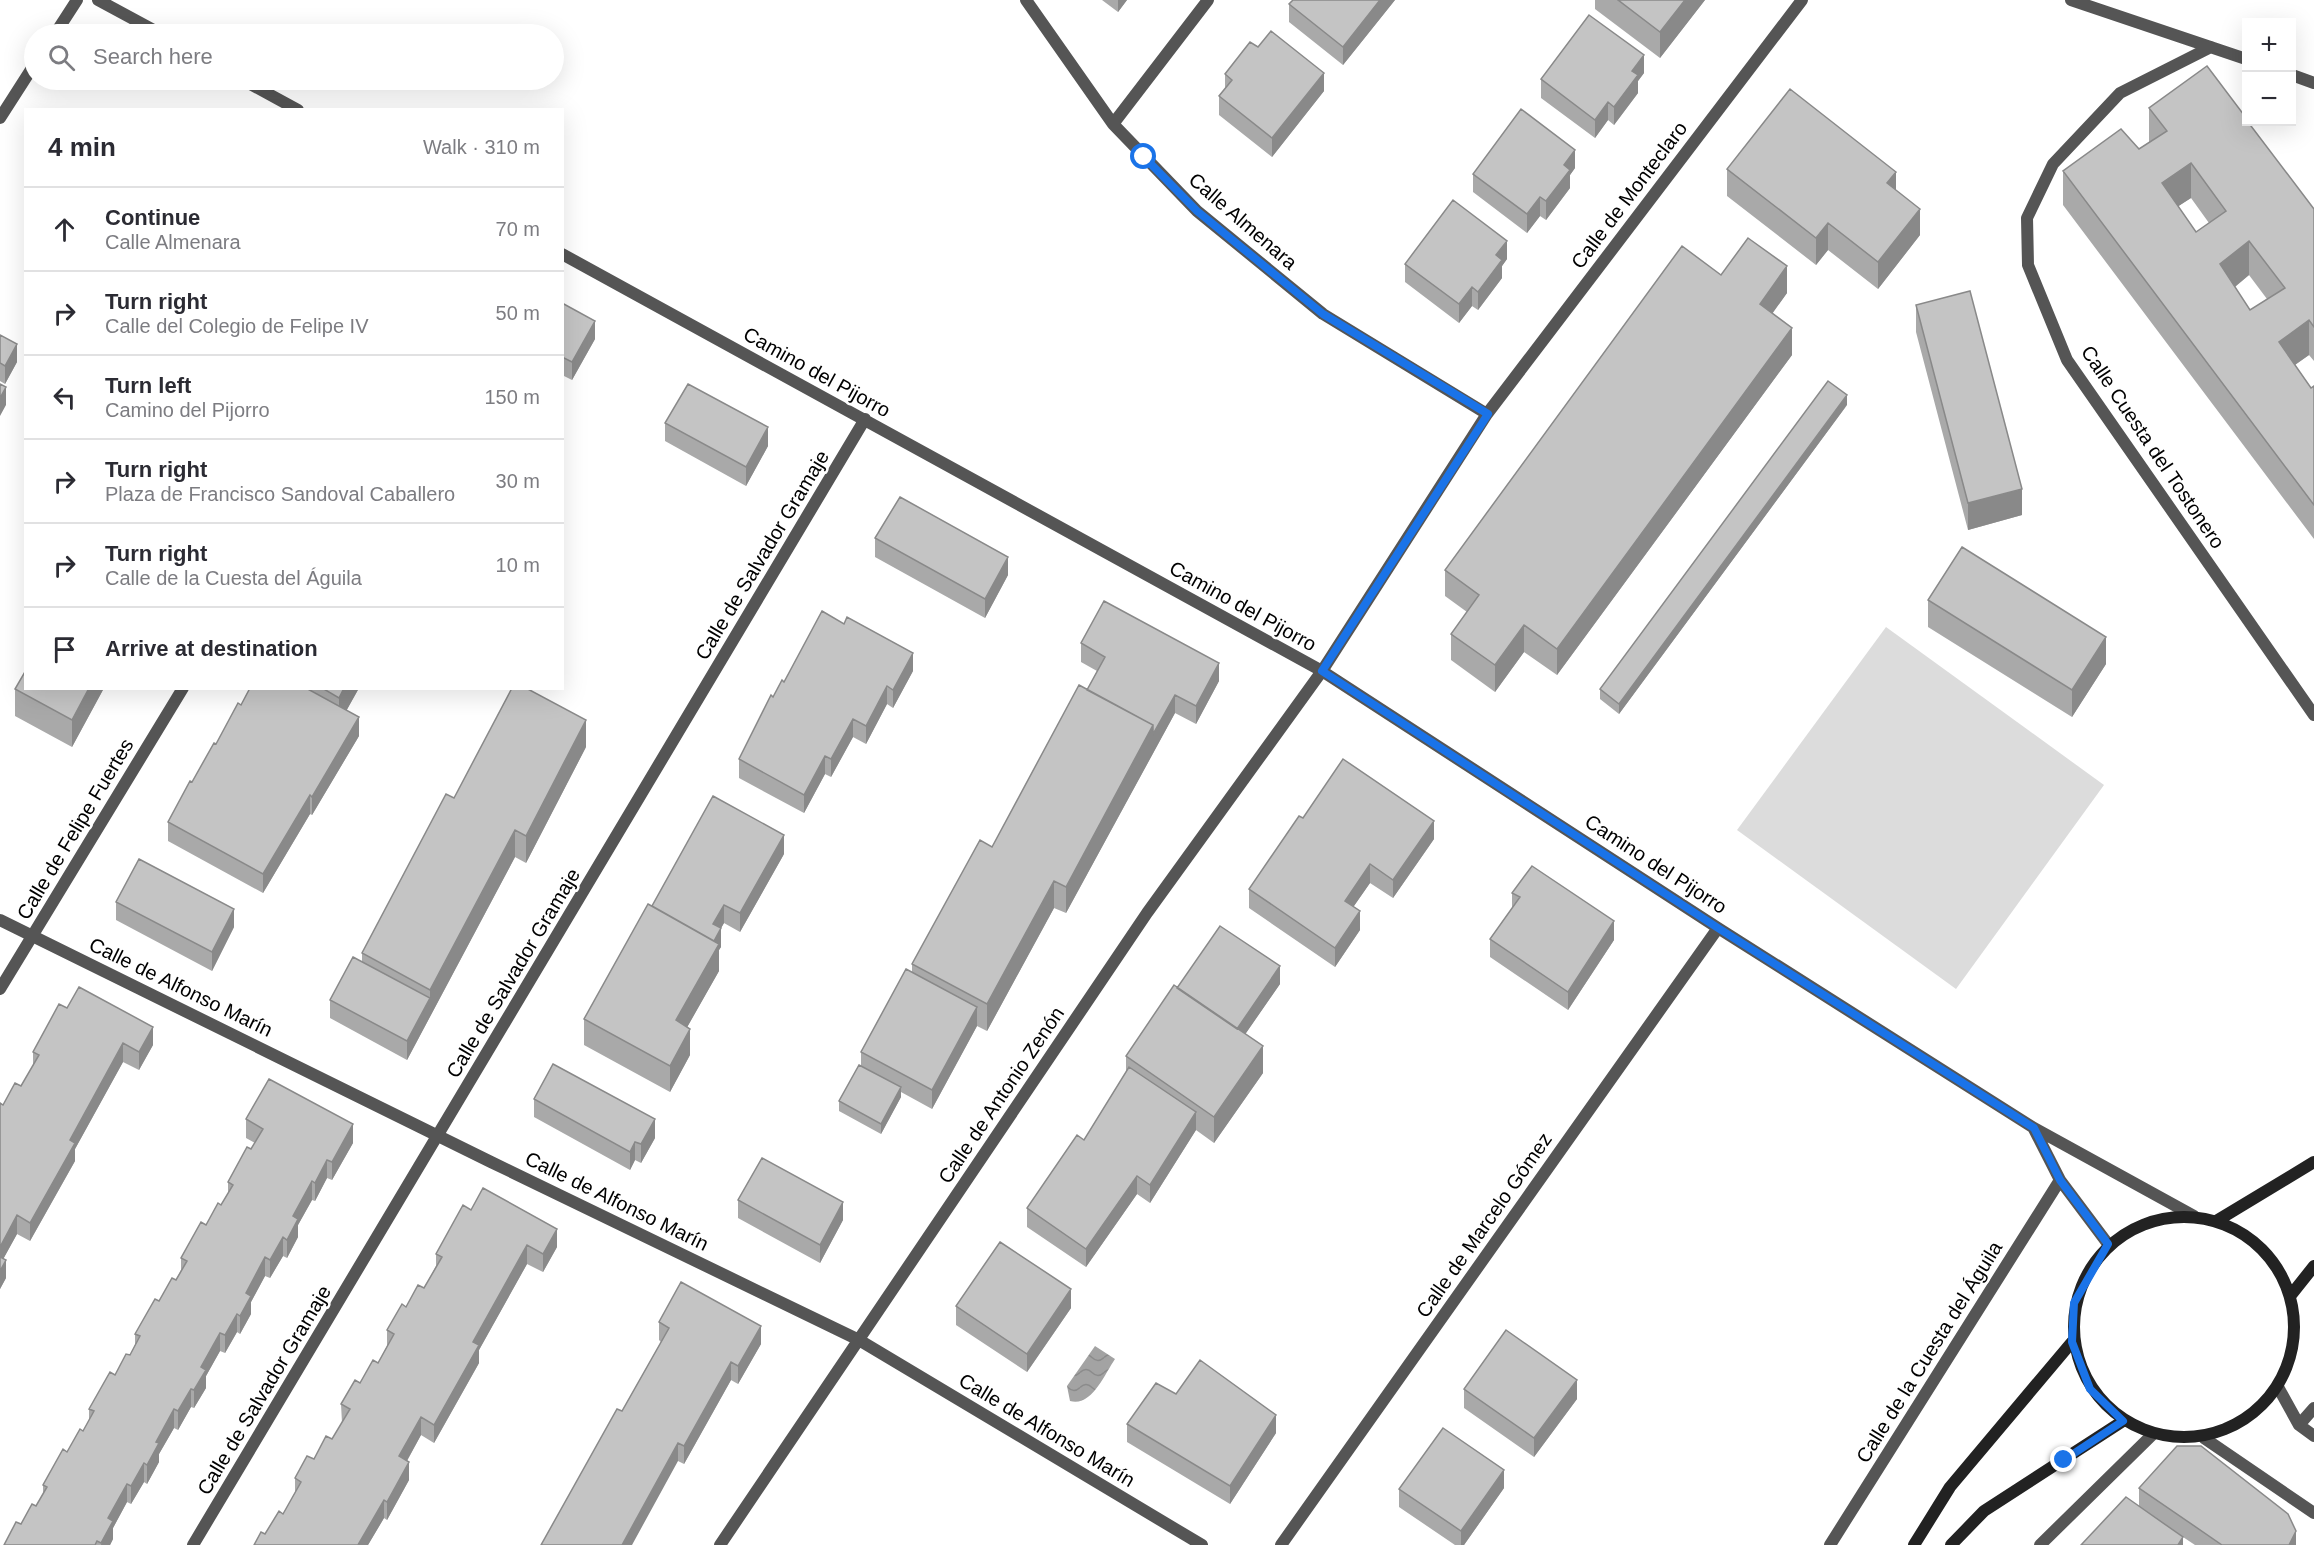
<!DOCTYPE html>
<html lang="en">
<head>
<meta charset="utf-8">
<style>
	:root { --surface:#fff; --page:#f7f7f7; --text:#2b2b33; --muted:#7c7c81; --line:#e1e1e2 }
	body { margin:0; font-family:Helvetica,sans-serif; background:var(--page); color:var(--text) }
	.controls { position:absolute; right:18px; top:18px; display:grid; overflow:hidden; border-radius:0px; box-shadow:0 6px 24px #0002 }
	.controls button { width:54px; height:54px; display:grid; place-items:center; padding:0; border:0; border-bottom:2px solid var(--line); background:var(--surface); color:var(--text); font:30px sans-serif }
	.stop { position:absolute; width:18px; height:18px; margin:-14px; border:4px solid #1a73e8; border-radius:50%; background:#fff }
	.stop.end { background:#1a73e8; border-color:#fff; box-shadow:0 2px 6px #0008 }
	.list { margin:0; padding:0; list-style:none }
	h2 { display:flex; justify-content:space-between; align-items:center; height:78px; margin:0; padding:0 24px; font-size:26px }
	h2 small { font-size:20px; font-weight:400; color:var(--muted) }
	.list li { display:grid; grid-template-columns:39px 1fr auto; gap:18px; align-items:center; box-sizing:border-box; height:84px; padding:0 24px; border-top:2px solid var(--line) }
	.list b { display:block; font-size:22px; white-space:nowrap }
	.list p { margin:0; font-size:20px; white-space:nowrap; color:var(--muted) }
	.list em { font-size:20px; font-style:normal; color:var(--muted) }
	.icon { flex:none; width:33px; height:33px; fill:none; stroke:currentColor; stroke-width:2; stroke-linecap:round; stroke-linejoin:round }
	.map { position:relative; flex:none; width:2314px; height:1545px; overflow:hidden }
	.search { position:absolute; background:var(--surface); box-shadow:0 6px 24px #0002; left:24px; top:24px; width:540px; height:66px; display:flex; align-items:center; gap:15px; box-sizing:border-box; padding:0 21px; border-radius:33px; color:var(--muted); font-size:22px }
	.panel { position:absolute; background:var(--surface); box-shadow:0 6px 24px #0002; left:24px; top:108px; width:540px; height:582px; border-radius:0px }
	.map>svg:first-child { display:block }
	.green { fill:#dcdcdc }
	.water { fill:url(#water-waves) }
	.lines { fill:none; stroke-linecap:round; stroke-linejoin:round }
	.street { stroke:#555; stroke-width:12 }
	.secondary { stroke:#222; stroke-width:12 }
	.wall { fill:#a9a9a9; fill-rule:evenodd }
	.shaded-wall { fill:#898989 }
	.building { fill:#c4c4c4; stroke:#898989; stroke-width:1.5; fill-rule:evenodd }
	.route { stroke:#1a73e8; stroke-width:8 }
	.labels { text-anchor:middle; stroke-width:5; stroke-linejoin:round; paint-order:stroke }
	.street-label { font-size:20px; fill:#000; stroke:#fff }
</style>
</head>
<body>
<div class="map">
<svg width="2314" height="1545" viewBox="0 0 2314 1545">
	<defs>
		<pattern id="water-waves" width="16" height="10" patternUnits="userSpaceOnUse" patternTransform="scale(1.5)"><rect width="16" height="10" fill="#a3a3a3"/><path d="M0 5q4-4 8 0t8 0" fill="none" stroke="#8b8b8b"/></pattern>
	</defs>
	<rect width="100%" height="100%" fill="#fff"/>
	<path class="green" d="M1886,627L2104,785L1956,989L1737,830Z"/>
	<path class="water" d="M1095,1346L1115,1359C1104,1375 1092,1407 1070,1401L1067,1386Z"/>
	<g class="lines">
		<path class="street" d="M98,0L161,34
			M1026,0L1113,124L1197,211L1323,314L1487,414
			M2071,0L2246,59
			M55,34L77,0
			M2211,47L2120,93L2053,164L2027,218L2028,265L2067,360L2314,715
			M2292,75L2314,83
			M243,80L298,110
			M0,118L34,65
			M1113,124L1208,0
			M562,254L1322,671L1718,928L2034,1128L2194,1216
			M0,920L491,1162L859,1340L1202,1545
			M0,989L183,688
			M2034,1129L2060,1180L2108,1244
			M2278,1387L2299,1425L2314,1436
			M2299,1425L2314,1408
			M2204,1438L2314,1513
			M193,1545L865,419
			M720,1545L1147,913L1322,671L1487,414L1802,0
			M1281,1545L1718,928
			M1830,1545L2060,1180
			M2040,1545L2152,1435"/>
		<path class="secondary" d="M2074 1327a110 110 0 1 1 220 0a110 110 0 1 1-220 0Z
			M2218,1220L2314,1162
			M2291,1295L2314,1266
			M1914,1545L1950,1487L2072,1342
			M1951,1545L1984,1511L2123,1421"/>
	</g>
	<path class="wall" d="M1102,0H1127L1118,12Z
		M1395,0L1343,65L1289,22V4Z
		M1595,0H1705L1660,58L1595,9Z
		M1258,47L1324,91L1272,157L1219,115V96L1225,89V74Z
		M1644,73L1638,81V93L1614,125L1608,120L1595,138L1541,98V79Z
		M2149,108L2314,209V361L2309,355L2295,365L2311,388L2314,386V539L2063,205V171L2139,149L2149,142ZM2191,198L2209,223L2196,232L2178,206ZM2249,275L2267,299L2250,310L2235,287Z
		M1575,168L1570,175V188L1546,220L1540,216L1527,233L1473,192V174Z
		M1727,169L1896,190L1920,235L1878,289L1828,250L1816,265L1727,196Z
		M1507,259L1502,266V278L1478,310L1472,306L1459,323L1405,282V264Z
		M1721,275L1787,293L1772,313L1792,355L1557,675L1524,652L1495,692L1451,660V634L1467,612L1445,596V570Z
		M562,303L595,339L572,380L562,375Z
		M1916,305L2022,515L1968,530L1916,332Z
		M0,335L17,362L5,384L0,381Z
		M1847,405L1619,714L1600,699V689Z
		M665,423L768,446L746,486L665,441Z
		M875,538L1008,575L985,618L875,557Z
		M1928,600L2106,664L2072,717L1928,627Z
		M1081,643L1219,681L1196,724L1175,713L1066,913L1054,908L987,1031L977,1026L932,1109L901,1092V1097L881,1134L839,1111V1101L861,1065V1052L912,972V964L992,847L1087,690L1097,671L1081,662Z
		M913,671L893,708L887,704L866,744L853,737L831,777L825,774L804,813L739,778V759L773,697Z
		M104,688L72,747L15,716V689Z
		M250,688H359L346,711L359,736L312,815L310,814L263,893L168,841V822L241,705Z
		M586,747L526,863L515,857L407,1060L330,1018V1000L362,962V953L454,798Z
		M1303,818L1434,839L1393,898L1370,883L1353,907L1360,930L1335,967L1249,908V889Z
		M784,854L740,932L724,923L721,928V947L719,950V971L687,1027L690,1055L670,1092L584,1045V1019L652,906Z
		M1512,893L1614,940L1568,1010L1490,957V939L1512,908Z
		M116,902L234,927L212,971L116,920Z
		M1280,984L1245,1034L1263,1073L1214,1143L1196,1130L1150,1203L1137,1194L1086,1267L1027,1227V1208L1084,1140L1126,1072V1056L1177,988Z
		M67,1008L153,1045L139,1070L123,1062L75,1149V1161L30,1241L17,1234L3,1259L6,1278L0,1289V1103L3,1105L21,1086L33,1065V1052Z
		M534,1099L655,1138L641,1163L635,1160L630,1170L534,1117Z
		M246,1119L353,1143L332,1180L327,1178L315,1201L312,1200L298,1225V1237L287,1258L283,1256L270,1278L265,1276L251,1302V1314L240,1334L237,1332L225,1353L220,1351L206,1376V1388L194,1408L191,1407L178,1430L174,1428L159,1454V1462L147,1484L144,1482L131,1504L127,1502L113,1528V1539L110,1545H4L36,1506L43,1494V1485L83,1431L89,1420V1409L130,1355L135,1345V1334L159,1301L176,1280L181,1270V1258L221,1205L228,1193V1182L255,1143L246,1138Z
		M738,1200L843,1220L820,1263L738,1218Z
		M471,1210L557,1247L543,1272L527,1264L479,1350V1363L434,1443L421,1435L407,1461L409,1480L387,1520L384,1518L368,1545H254L283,1514L295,1493V1478L332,1439L342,1423L341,1404L378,1363L387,1346V1330L406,1307L424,1288L436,1266V1254Z
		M956,1306L1071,1308L1027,1372L956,1325Z
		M659,1322L761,1344L738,1384L731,1380L684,1464L678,1461L622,1411L661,1342L659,1340Z
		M1464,1389L1577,1399L1534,1457L1464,1408Z
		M1176,1394L1276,1433L1230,1504L1127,1442V1424Z
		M1504,1488L1464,1545H1455L1399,1507V1489Z
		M2139,1488L2296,1545H2195L2174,1531L2183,1545L2139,1506Z"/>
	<path class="shaded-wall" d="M1118,0H1127L1118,12Z
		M1380,0H1395L1343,65V47Z
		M1685,0H1705L1660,58V32Z
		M1644,55V73L1638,81V93L1614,125V107L1632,71Z
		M1324,73V91L1272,157V138Z
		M1608,102V120L1595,138V120Z
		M1575,150V168L1570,175V188L1546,220V201L1564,165Z
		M2191,163V198L2162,217V183Z
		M1896,172V199L1887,183Z
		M1540,197V216L1527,233V214Z
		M1920,209V235L1878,289V262Z
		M1828,223V250L1816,265V238Z
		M1507,241V259L1502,266V278L1478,310V292L1496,255Z
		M2249,241V275L2220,299V264Z
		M1787,266V293L1760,331V304Z
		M1472,287V306L1459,323V304Z
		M2309,320V355L2279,376V342Z
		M595,321V339L572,380V362Z
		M1792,328V355L1557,675V649Z
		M17,344V362L5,384V366Z
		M6,387V405L0,416V398Z
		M1847,395V405L1619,714V704Z
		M768,427V446L746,486V467Z
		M2022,489V515L1968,530V503Z
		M1008,557V575L985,618V599Z
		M1524,625V652L1495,692V665Z
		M2106,637V664L2072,717V690Z
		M913,653V671L893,708V690Z
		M1219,663V681L1196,724V706Z
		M887,686V704L866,744V726Z
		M89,688H104L72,747V720Z
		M344,688H359L339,724V698Z
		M1175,695V713L1066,913V887L1153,725Z
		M359,717V736L312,815V797Z
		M853,719V737L831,777V759Z
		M586,720V747L526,863V836Z
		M825,756V774L804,813V795Z
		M310,795V814L263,893V874Z
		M1434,821V839L1393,898V880Z
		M515,830V857L407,1060V1041L430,998V990Z
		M784,835V854L740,932V913Z
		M1370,864V883L1345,919V901Z
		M1054,881V908L987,1031V1004Z
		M724,905V923L720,930L721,928V947L719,950V971L676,1047V1020L713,924Z
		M234,909V927L212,971V952Z
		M1360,911V930L1335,967V948Z
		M1614,921V940L1568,1010V992Z
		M1280,966V984L1233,1052V1034Z
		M977,1007V1026L932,1109V1090Z
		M153,1027V1045L139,1070V1052Z
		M690,1029V1055L670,1092V1066Z
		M123,1043V1062L75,1149V1161L30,1241V1223L70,1140Z
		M1263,1046V1073L1214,1143V1117Z
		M901,1087V1097L881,1134V1124Z
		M1196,1112V1130L1150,1203V1185Z
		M655,1119V1138L641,1163V1144Z
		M353,1124V1143L332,1180V1162Z
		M635,1142V1160L630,1170V1152Z
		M327,1160V1178L315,1201V1183Z
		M1137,1176V1194L1086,1267V1249Z
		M312,1181V1200L298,1225V1237L287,1258V1240L293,1216Z
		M843,1202V1220L820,1263V1245Z
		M17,1215V1234L0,1265V1247Z
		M557,1229V1247L543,1272V1254Z
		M283,1237V1256L270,1278V1260Z
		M527,1245V1264L479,1350V1363L434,1443V1425L473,1342Z
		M265,1257V1276L251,1302V1314L240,1334V1316L246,1293Z
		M6,1260V1278L0,1289V1271Z
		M1071,1289V1308L1027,1372V1354Z
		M237,1314V1332L225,1353V1335Z
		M761,1326V1344L738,1384V1366Z
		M220,1333V1351L206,1376V1388L194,1408V1390L201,1367Z
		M731,1362V1380L684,1464V1446Z
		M1577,1380V1399L1534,1457V1438Z
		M191,1389V1407L178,1430V1411Z
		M174,1409V1428L159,1454V1462L147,1484V1465L156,1442Z
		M1276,1415V1433L1230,1504V1486Z
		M421,1417V1435L399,1475V1456Z
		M678,1443V1461L632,1545H622Z
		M409,1462V1480L387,1520V1502Z
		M144,1463V1482L131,1504V1486Z
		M1504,1470V1488L1464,1545H1461V1531Z
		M127,1484V1502L113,1528V1539L110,1545H101L108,1518Z
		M384,1500V1518L368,1545H358Z
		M2296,1531V1545H2289Z
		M2183,1537V1545H2178Z"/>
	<path class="building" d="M1293,0H1380L1343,47L1289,4Z
		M1618,0H1685L1660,32Z
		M1589,15L1644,55L1632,71L1638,75L1614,107L1608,102L1595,120L1541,79Z
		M1271,31L1324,73L1272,138L1219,96L1232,80L1225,74L1250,42L1258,47Z
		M2207,66L2247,119V122H2248L2314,209V327L2309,320L2279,342L2311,388L2314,386V505L2063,171L2121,129L2139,149L2167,131L2149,108ZM2191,163L2226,211L2196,232L2162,183ZM2249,241L2285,288L2250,310L2220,264Z
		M1790,89L1896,172L1887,183L1920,209L1878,262L1828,223L1816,238L1727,169Z
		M1521,109L1575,150L1564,165L1570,170L1546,201L1540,197L1527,214L1473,174Z
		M1453,200L1507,241L1496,255L1502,260L1478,292L1472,287L1459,304L1405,264Z
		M1748,238L1787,266L1760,304L1792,328L1557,649L1524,625L1495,665L1451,634L1479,595L1445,570L1682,246L1721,275Z
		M1970,291L2022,489L1968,503L1916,305Z
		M562,303L595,321L572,362L562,357Z
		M0,335L17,344L5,366L0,363Z
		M1828,381L1847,395L1619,704L1600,689Z
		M0,384L6,387L0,398Z
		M688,384L768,427L746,467L665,423Z
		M900,497L1008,557L985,599L875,538Z
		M1962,547L2106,637L2072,690L1928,600Z
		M1104,601L1219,663L1196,706L1175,695L1153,734V725L1087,690L1105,657L1081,643Z
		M822,611L844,624L847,617L913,653L893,690L887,686L866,726L853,719L831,759L825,756L804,795L739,759L771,695L773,697L782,680L784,682Z
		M26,670V688H89L72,720L15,689Z
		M1079,685L1153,725L1066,887L1054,881L987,1004L912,964L980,840L992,847Z
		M250,688H306L359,717L312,797L310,795L263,874L168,822L190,781L192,782L214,743L216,744L238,703L241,705Z
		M322,688H344L339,698Z
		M512,688H526L586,720L526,836L515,830L430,990L362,953L446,794L454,798Z
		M1343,759L1434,821L1393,880L1370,864L1345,901L1360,911L1335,948L1249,889L1299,816L1303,818Z
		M713,796L784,835L740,913L724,905L713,924L721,928L714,941L652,906Z
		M139,859L234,909L212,952L116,902Z
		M1532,866L1614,921L1568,992L1490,939L1520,897L1512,893Z
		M648,904L719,944L676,1020L690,1029L670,1066L584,1019Z
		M1220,926L1280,966L1237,1029L1177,988Z
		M353,957L430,998L407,1041L330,1000Z
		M906,969L977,1007L932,1090L861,1052Z
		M1174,985L1263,1046L1214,1117L1126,1056Z
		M79,987L153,1027L139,1052L123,1043L70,1140L75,1143L30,1223L17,1215L0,1247V1103L3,1105L15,1083L21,1086L39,1055L33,1052L59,1004L67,1008Z
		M553,1064L655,1119L641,1144L635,1142L630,1152L534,1099Z
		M859,1065L901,1087L881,1124L839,1101Z
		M1129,1067L1196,1112L1150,1185L1137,1176L1086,1249L1027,1208L1077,1135L1084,1140Z
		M269,1079L353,1124L332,1162L327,1160L315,1183L312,1181L293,1216L298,1219L287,1240L283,1237L270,1260L265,1257L246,1293L251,1296L240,1316L237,1314L225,1335L220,1333L201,1367L206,1370L194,1390L191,1389L178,1411L174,1409L156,1442L159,1443L147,1465L144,1463L131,1486L127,1484L108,1518L113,1521L101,1543L97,1541L95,1545H4L16,1522L21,1524L32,1504L36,1506L47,1487L43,1485L63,1449L67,1452L80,1429L83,1431L94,1411L89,1409L110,1372L115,1375L126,1354L130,1355L140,1336L135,1334L155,1299L159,1301L172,1278L176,1280L187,1261L181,1258L201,1222L206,1225L218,1203L221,1205L233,1185L228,1182L247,1147L251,1149L263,1129L246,1119Z
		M762,1158L843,1202L820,1245L738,1200Z
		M483,1188L557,1229L543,1254L527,1245L473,1342L479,1345L434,1425L421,1417L399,1456L409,1462L387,1502L384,1500L358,1545H254L261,1532L265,1534L279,1511L283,1514L301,1482L295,1478L307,1456L314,1459L326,1436L332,1439L350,1409L341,1404L355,1380L360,1383L373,1360L378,1363L394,1334L387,1330L402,1304L406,1307L418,1285L424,1288L442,1257L436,1254L463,1205L471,1210Z
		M1000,1242L1071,1289L1027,1354L956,1306Z
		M0,1257L6,1260L0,1271Z
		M681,1282L761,1326L738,1366L731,1362L684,1446L678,1443L622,1545H541L617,1409L622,1411L669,1328L659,1322Z
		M1506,1330L1577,1380L1534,1438L1464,1389Z
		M1200,1360L1276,1415L1230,1486L1127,1424L1156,1383L1176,1394Z
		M1443,1428L1504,1470L1461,1531L1399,1489Z
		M2177,1446H2201L2288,1514L2296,1531L2289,1545H2222L2139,1488Z
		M2126,1497L2183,1537L2178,1545H2081Z"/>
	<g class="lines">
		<path class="route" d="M1144,157L1197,211L1323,314L1488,414L1322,671L1718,928L2034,1128L2060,1180L2108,1244L2074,1303L2072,1342L2090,1389L2123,1421L2064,1460"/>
	</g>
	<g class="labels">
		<g class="street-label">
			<text transform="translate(1629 195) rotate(-53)" y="7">Calle de Monteclaro</text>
			<text transform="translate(1243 221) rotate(41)" y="7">Calle Almenara</text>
			<text transform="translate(817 372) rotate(29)" y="7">Camino del Pijorro</text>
			<text transform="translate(2153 447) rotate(56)" y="7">Calle Cuesta del Tostonero</text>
			<text transform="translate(762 555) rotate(-59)" y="7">Calle de Salvador Gramaje</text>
			<text transform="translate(1243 606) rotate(29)" y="7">Camino del Pijorro</text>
			<text transform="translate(75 829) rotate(-59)" y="7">Calle de Felipe Fuertes</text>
			<text transform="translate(1656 864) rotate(33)" y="7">Camino del Pijorro</text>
			<text transform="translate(513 973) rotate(-59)" y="7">Calle de Salvador Gramaje</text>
			<text transform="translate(181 987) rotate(26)" y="7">Calle de Alfonso Marín</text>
			<text transform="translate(1001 1095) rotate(-56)" y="7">Calle de Antonio Zenón</text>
			<text transform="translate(617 1201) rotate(26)" y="7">Calle de Alfonso Marín</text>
			<text transform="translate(1484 1225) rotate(-55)" y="7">Calle de Marcelo Gómez</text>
			<text transform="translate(1929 1352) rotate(-58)" y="7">Calle de la Cuesta del Águila</text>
			<text transform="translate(264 1390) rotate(-59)" y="7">Calle de Salvador Gramaje</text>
			<text transform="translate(1047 1430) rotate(31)" y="7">Calle de Alfonso Marín</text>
		</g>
	</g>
</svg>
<div class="controls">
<button>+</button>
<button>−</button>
</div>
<div class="stop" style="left:1144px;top:157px"></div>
<div class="stop end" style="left:2064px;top:1460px"></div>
<div class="search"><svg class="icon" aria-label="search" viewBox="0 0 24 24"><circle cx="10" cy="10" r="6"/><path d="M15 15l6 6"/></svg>Search here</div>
<section class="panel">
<h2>4 min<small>Walk · 310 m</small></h2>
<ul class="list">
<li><svg class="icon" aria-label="ahead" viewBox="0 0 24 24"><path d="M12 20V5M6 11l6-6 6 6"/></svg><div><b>Continue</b><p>Calle Almenara</p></div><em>70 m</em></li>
<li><svg class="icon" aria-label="right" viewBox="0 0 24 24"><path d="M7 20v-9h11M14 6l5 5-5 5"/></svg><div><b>Turn right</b><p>Calle del Colegio de Felipe IV</p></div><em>50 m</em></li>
<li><svg class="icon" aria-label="left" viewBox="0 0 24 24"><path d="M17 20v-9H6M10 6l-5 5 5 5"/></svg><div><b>Turn left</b><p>Camino del Pijorro</p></div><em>150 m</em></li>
<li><svg class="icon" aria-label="right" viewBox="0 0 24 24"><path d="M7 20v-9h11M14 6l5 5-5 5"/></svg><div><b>Turn right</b><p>Plaza de Francisco Sandoval Caballero</p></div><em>30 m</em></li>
<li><svg class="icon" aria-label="right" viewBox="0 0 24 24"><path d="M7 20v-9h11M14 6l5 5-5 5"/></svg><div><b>Turn right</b><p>Calle de la Cuesta del Águila</p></div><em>10 m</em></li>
<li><svg class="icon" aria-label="arrive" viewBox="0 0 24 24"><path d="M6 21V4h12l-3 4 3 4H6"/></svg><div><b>Arrive at destination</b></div></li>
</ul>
</section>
</div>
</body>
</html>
